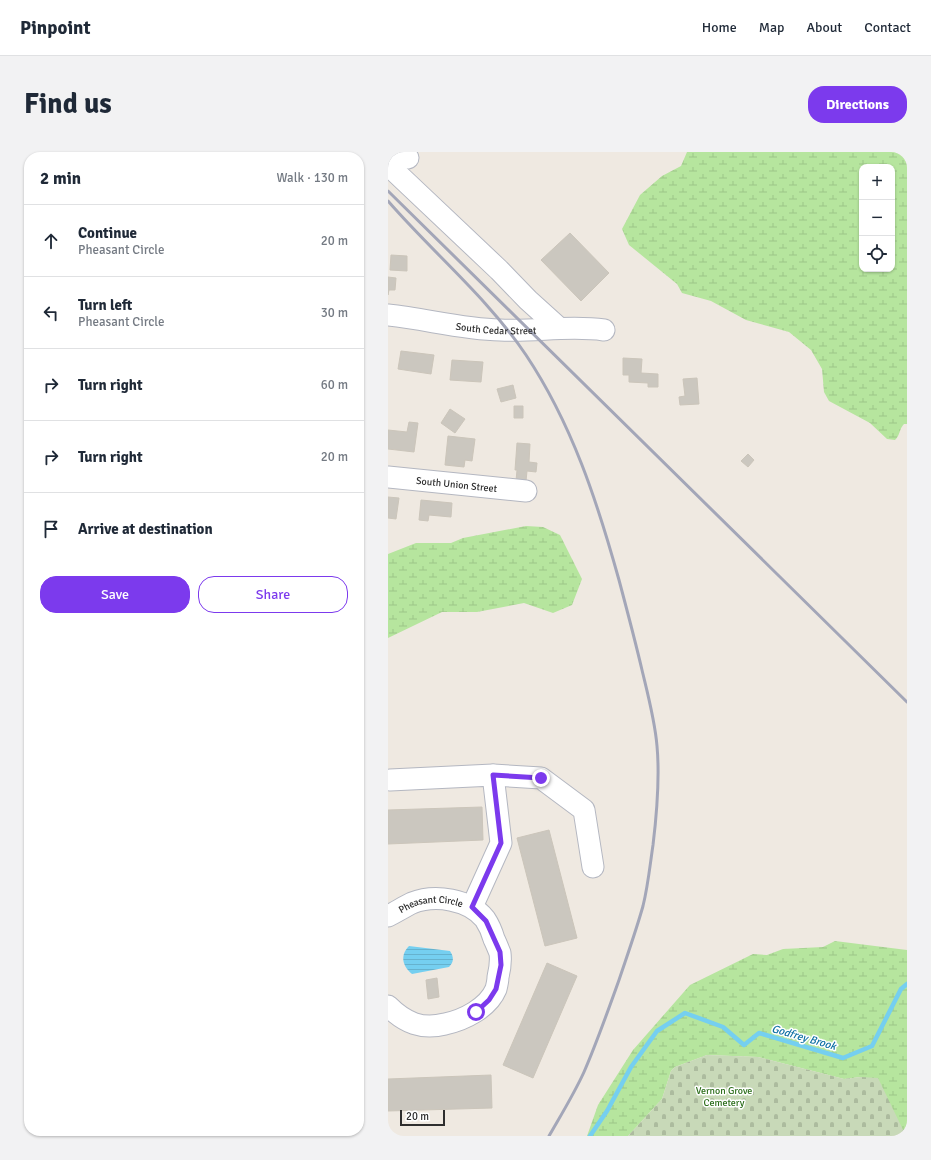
<!DOCTYPE html>
<html lang="en">
<head>
<meta charset="utf-8">
<style>
	:root { --surface:#fff; --page:#f2f2f3; --text:#1f2937; --muted:#747a83; --line:#e0e1e3; --accent:#7c3aed }
	body { margin:0; font-family:Signika,sans-serif; background:var(--page); color:var(--text) }
	.controls { position:absolute; right:12px; top:12px; display:grid; overflow:hidden; border-radius:8px; box-shadow:0 1px 3px #0004 }
	.controls button { width:36px; height:36px; display:grid; place-items:center; padding:0; border:0; border-bottom:1px solid var(--line); background:var(--surface); color:var(--text); font:20px sans-serif }
	.scale { position:absolute; left:12px; bottom:10px; width:45px; box-sizing:border-box; padding-left:4px; border:2px solid #2e2e2e; border-top:0; font-size:11px; line-height:14px; white-space:nowrap; color:#2e2e2e; -webkit-text-stroke:3px #fff; paint-order:stroke }
	.stop { position:absolute; width:12px; height:12px; margin:-9px; border:3px solid #7c3aed; border-radius:50%; background:#fff }
	.stop.end { background:#7c3aed; border-color:#fff; box-shadow:0 1px 4px #0008 }
	.list { margin:0; padding:0; list-style:none }
	h2 { display:flex; justify-content:space-between; align-items:center; height:52px; margin:0; padding:0 16px; font-size:17px }
	h2 small { font-size:13px; font-weight:400; color:var(--muted) }
	.list li { display:grid; grid-template-columns:26px 1fr auto; gap:12px; align-items:center; box-sizing:border-box; height:72px; padding:0 16px; border-top:1px solid var(--line) }
	.list b { display:block; font-size:15px; white-space:nowrap }
	.list p { margin:0; font-size:13px; white-space:nowrap; color:var(--muted) }
	.list em { font-size:13px; font-style:normal; color:var(--muted) }
	.actions { display:flex; gap:8px; padding:12px 16px }
	.actions a { flex:1; padding:9px 0; border:1px solid var(--accent); border-radius:16px; text-align:center; font-size:14px; color:var(--accent) }
	.actions .main { background:var(--accent); color:#fff }
	.icon { flex:none; width:22px; height:22px; fill:none; stroke:currentColor; stroke-width:2; stroke-linecap:round; stroke-linejoin:round }
	.map { position:relative; flex:none; width:519px; height:984px; overflow:hidden; border-radius:16px }
	header { display:flex; align-items:center; gap:24px; box-sizing:border-box; height:56px; padding:0 20px; background:var(--surface); border-bottom:1px solid var(--line) }
	header strong { font-size:19px }
	nav { display:flex; gap:22px; margin-inline-start:auto; font-size:14px }
	.intro { display:flex; align-items:center; justify-content:space-between; box-sizing:border-box; height:96px; padding:0 24px }
	h1 { margin:0; font-size:28px }
	.button { padding:10px 18px; border-radius:16px; background:var(--accent); color:#fff; font-size:14px; font-weight:700 }
	main { display:flex; gap:24px; padding:0 24px }
	aside { flex:1; background:var(--surface); border-radius:16px; box-shadow:0 1px 3px #0004 }
	.map>svg:first-child { display:block }
	.wetland { fill:url(#wetland-marsh); fill-rule:evenodd }
	.cemetery { fill:url(#cemetery-stones) }
	.water { fill:url(#water-rules) }
	.lines { fill:none; stroke-linecap:round; stroke-linejoin:round }
	.stream { stroke:#75cff0; stroke-width:4.5 }
	.building { fill:#cbc7bf; stroke:#cbc5ba }
	.minor-casing { stroke:#b4b7c1; stroke-width:23 }
	.minor { stroke:#fff; stroke-width:21 }
	.rail { stroke:#a3a6b8; stroke-width:3 }
	.route { stroke:#7c3aed; stroke-width:5 }
	.labels { text-anchor:middle; stroke-width:3; stroke-linejoin:round; paint-order:stroke }
	.street-label { font-size:10px; fill:#2e2e2e; stroke:#fff }
	.park-label { font-size:10px; fill:#2c6e1b; stroke:#fff }
	.water-label { font-size:11px; font-style:italic; fill:#0d6fa3; stroke:#fff }
</style>
</head>
<body>
<header>
<strong>Pinpoint</strong>
<nav><a>Home</a><a>Map</a><a>About</a><a>Contact</a></nav>
</header>
<div class="intro"><h1>Find us</h1><a class="button">Directions</a></div>
<main>
<aside>
<h2>2 min<small>Walk · 130 m</small></h2>
<ul class="list">
<li><svg class="icon" aria-label="ahead" viewBox="0 0 24 24"><path d="M12 20V5M6 11l6-6 6 6"/></svg><div><b>Continue</b><p>Pheasant Circle</p></div><em>20 m</em></li>
<li><svg class="icon" aria-label="left" viewBox="0 0 24 24"><path d="M17 20v-9H6M10 6l-5 5 5 5"/></svg><div><b>Turn left</b><p>Pheasant Circle</p></div><em>30 m</em></li>
<li><svg class="icon" aria-label="right" viewBox="0 0 24 24"><path d="M7 20v-9h11M14 6l5 5-5 5"/></svg><div><b>Turn right</b></div><em>60 m</em></li>
<li><svg class="icon" aria-label="right" viewBox="0 0 24 24"><path d="M7 20v-9h11M14 6l5 5-5 5"/></svg><div><b>Turn right</b></div><em>20 m</em></li>
<li><svg class="icon" aria-label="arrive" viewBox="0 0 24 24"><path d="M6 21V4h12l-3 4 3 4H6"/></svg><div><b>Arrive at destination</b></div></li>
</ul>
<div class="actions"><a class="main">Save</a><a>Share</a></div>
</aside>
<div class="map">
<svg width="519" height="984" viewBox="0 0 519 984">
	<defs>
		<pattern id="wetland-marsh" width="20" height="14" patternUnits="userSpaceOnUse"><rect width="20" height="14" fill="#b6e59e"/><path d="M1 5h8M5 5V1M11 12h8M15 12V8" fill="none" stroke="#9dc588"/></pattern>
		<pattern id="cemetery-stones" width="16" height="16" patternUnits="userSpaceOnUse"><rect width="16" height="16" fill="#c8d9b8"/><path d="M2 7V4a2 2 0 0 1 4 0v3zM10 15v-3a2 2 0 0 1 4 0v3z" fill="#acbb9e"/></pattern>
		<pattern id="water-rules" width="6" height="5" patternUnits="userSpaceOnUse"><rect width="6" height="5" fill="#75cff0"/><path d="M0 2.5h6" fill="none" stroke="#66b2ce"/></pattern>
	</defs>
	<rect width="100%" height="100%" fill="#efe9e1"/>
	<path class="wetland" d="M299,0H519V272H516C511,277 512,284 507,288L499,287L482,271L441,249L436,240L434,217L423,198L401,180L358,168L323,149L294,141L289,132L241,93L234,77L252,43L274,24L293,14ZM474,15H504V117H474Z
		M138,374L155,375L172,383L194,427L184,453L165,461L136,451L89,460H54L0,486V402L28,391H63L75,386Z
		M447,789L519,798V984L473,925L456,927L370,905L319,903L287,915L283,919L274,947L240,984H199L210,953L245,898L302,833L365,802L379,803L395,797L435,795Z"/>
	<path class="cemetery" d="M319,903L370,905L456,927L473,925L490,926L518,984H240L274,947L283,919L287,915Z"/>
	<path class="water" d="M21,794L62,799C66,805 66,810 61,815L24,822C14,814 12,803 21,794Z"/>
	<g class="lines">
		<path class="stream" d="M202,984L219,959L243,915L269,879L297,861L335,875L356,893L371,881L455,906L484,894L513,837L519,832"/>
	</g>
	<path class="building" d="M182,81L221,121L193,149L153,108Z
		M3,103L19,104V119L2,118Z
		M0,125L8,126L7,138H1L0,143Z
		M13,199L46,203L43,222L10,217Z
		M235,206L254,207L253,221L270,222V235H260V231L241,230V223H235Z
		M64,208L95,210L93,230L62,228Z
		M309,226L311,252L292,253L291,245L297,244L295,227Z
		M125,233L128,246L113,250L109,237Z
		M126,254H135V266H126Z
		M62,257L77,267L67,281L53,271Z
		M21,270L30,271L26,300L0,297V278L19,280Z
		M60,284L87,287L84,309L77,308L76,315L57,313Z
		M129,291L142,292L141,310L149,311L148,320L139,319L138,329H128L129,318H127Z
		M360,302L366,308L360,315L353,309Z
		M0,345L11,346L8,367L0,366Z
		M33,348L64,351L63,365L41,363L40,369L31,368Z
		M94,655L95,688L0,692V658Z
		M161,678L189,786L157,794L129,686Z
		M159,811L189,824L145,926L115,913Z
		M49,826L51,845L40,847L38,828Z
		M103,923L104,956L0,959V927Z"/>
	<g class="lines">
		<defs>
			<g id="minor">
				<path d="M13,0L20,6"/>
				<path d="M0,13L111,118L140,148L171,176"/>
				<path id="s1" d="M0,163C38,167 74,177 112,178C147,180 181,173 216,178"/>
				<path id="s2" d="M0,325L138,339"/>
				<path d="M105,623L153,626L196,658L205,715"/>
				<path d="M2,628L105,623L113,691L84,755"/>
				<path id="s3" d="M0,764C8,760 16,755 24,751C47,742 81,747 97,767C101,773 104,780 106,787C108,791 110,796 112,801C113,809 112,817 110,825C110,829 109,833 108,837C100,856 76,868 57,872C34,878 17,871 0,854"/>
			</g>
		</defs>
		<use href="#minor" class="minor-casing"/>
		<use href="#minor" class="minor"/>
		<path class="rail" d="M0,39L519,550
			M0,49C45,101 99,145 138,203C184,272 209,349 231,428C239,458 247,488 254,518C260,543 267,569 269,594C272,627 269,660 265,693C262,713 260,734 255,754C248,779 239,804 231,828C220,859 209,890 196,920C186,942 173,963 161,984"/>
	</g>
	<g class="lines">
		<path class="route" d="M88,860L101,848L108,837L113,813L112,800L98,769L84,755L113,691L105,623L153,626"/>
	</g>
	<g class="labels">
		<g class="street-label">
			<text dy="4" stroke="none"><textPath href="#s1" startOffset="109">South Cedar Street</textPath></text>
			<text dy="4" stroke="none"><textPath href="#s2" startOffset="69">South Union Street</textPath></text>
			<text dy="4" stroke="none"><textPath href="#s3" startOffset="46">Pheasant Circle</textPath></text>
		</g>
		<g class="park-label">
			<text x="336" y="942">Vernon Grove<tspan x="336" dy="12">Cemetery</tspan></text>
		</g>
		<g class="water-label">
			<text transform="translate(416 885) rotate(16)" y="4">Godfrey Brook</text>
		</g>
	</g>
</svg>
<div class="controls">
<button>+</button>
<button>−</button>
<button><svg class="icon" aria-label="locate" viewBox="0 0 24 24"><circle cx="12" cy="12" r="6"/><path d="M12 2v4M12 18v4M2 12h4M18 12h4"/></svg></button>
</div>
<div class="scale">20 m</div>
<div class="stop" style="left:88px;top:860px"></div>
<div class="stop end" style="left:153px;top:626px"></div>
</div>
</main>
</body>
</html>
